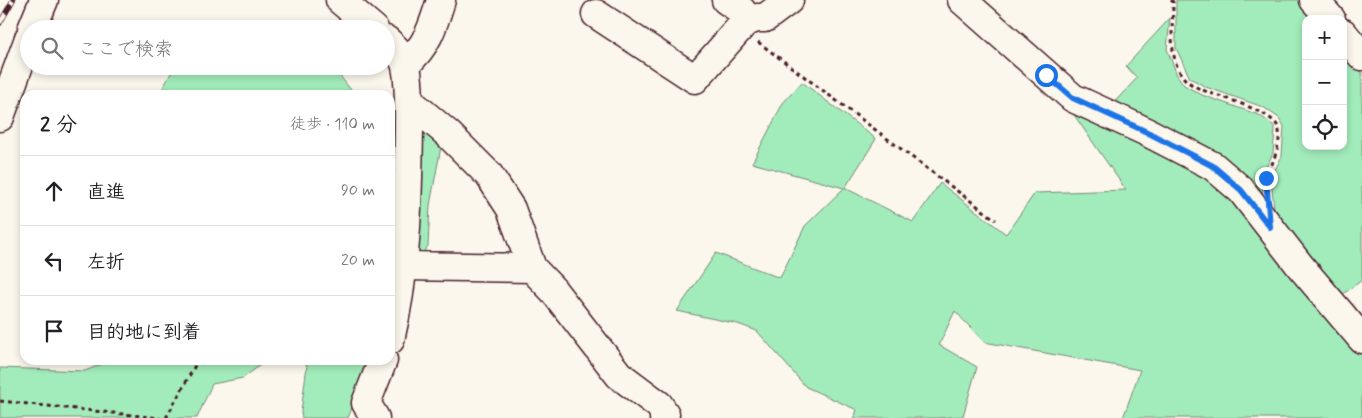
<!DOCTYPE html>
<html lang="ja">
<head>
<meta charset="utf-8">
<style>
	:root { --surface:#fff; --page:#f2f2f2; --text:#202124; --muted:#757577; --line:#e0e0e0 }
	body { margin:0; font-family:Mynerve,"Klee One",sans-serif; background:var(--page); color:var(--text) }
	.controls { position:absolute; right:15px; top:15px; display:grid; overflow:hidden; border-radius:10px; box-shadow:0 2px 8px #0003 }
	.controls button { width:45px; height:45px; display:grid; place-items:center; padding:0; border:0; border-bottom:1px solid var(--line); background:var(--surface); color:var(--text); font:25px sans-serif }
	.stop { position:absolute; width:15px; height:15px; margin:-11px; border:4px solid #1a73e8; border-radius:50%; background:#fff }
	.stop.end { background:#1a73e8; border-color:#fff; box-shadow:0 1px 5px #0008 }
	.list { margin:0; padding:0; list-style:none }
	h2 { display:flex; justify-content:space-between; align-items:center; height:65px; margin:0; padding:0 20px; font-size:21px }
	h2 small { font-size:16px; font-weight:400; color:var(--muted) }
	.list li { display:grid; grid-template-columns:32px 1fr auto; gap:15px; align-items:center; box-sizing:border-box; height:70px; padding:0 20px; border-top:1px solid var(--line) }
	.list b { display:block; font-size:19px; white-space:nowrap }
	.list em { font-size:16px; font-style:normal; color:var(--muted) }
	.icon { flex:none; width:28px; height:28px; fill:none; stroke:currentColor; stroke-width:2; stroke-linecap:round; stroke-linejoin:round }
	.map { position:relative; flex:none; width:1362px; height:418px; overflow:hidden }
	.search { position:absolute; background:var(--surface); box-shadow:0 2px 8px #0003; left:20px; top:20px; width:375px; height:55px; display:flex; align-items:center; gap:12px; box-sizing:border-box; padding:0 18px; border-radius:28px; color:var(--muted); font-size:19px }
	.panel { position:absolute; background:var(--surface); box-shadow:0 2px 8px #0003; left:20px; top:90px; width:375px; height:275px; border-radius:15px }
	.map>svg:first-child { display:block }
	.green { fill:#a2ecbb; stroke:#768673 }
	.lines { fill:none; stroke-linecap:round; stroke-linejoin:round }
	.minor-casing { stroke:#4a1f2b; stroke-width:31 }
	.path { stroke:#4a1f2b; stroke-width:3; stroke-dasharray:4 4; stroke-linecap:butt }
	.minor { stroke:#fbf7ec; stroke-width:28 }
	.rail-casing { stroke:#4a1f2b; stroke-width:5.5 }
	.rail { stroke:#fbf7ec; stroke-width:4; stroke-dasharray:11; stroke-linecap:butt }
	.route { stroke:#1a73e8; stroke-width:6 }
</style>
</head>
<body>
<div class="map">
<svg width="1362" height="418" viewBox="0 0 1362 418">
	<rect width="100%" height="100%" fill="#fbf7ec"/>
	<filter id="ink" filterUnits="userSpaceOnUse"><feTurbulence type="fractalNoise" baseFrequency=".02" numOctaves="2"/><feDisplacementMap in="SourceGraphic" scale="10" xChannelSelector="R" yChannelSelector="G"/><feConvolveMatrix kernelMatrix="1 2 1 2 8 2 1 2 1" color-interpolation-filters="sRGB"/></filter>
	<g filter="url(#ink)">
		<path class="green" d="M1176,0H1301L1318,19H1306V146H1343V46L1362,72V280L1335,300L1275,218L1271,178L1282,156L1284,126L1279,118L1263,107L1206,87L1190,78L1176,48Z
			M1170,18L1167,49L1177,75L1184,85L1202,95L1259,115L1273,125L1275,129L1273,153L1262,176L1263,199L1107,110L1137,78L1126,66Z
			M181,66H332L355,95H159L171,73Z
			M802,82L876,139L845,188L913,222L940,183L1006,234L1035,193L1126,190L1065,102L1209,171L1362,349V418H1123L1140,370L984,342L955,311L939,345L977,367L963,416L937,418H854L857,410L806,387L757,331L738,324L677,311L716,253L780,278L805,226L844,188L752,163L783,103Z
			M420,120L443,136L430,205L428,246L422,254L390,260V121Z
			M112,360H267L243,378L212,384L197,418H0V368L85,371Z
			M300,360H371L348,418H302L301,412L307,365Z"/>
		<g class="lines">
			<defs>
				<path id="minor" d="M340,0L374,29
					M962,0L1073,98L1147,132L1213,166L1241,190L1301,267L1362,339
					M1314,0L1331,19
					M596,14L695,79L745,22L742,11L726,0
					M745,22L757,18H765L789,0
					M32,29L44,0
					M1343,33L1362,56
					M386,40C394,47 402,54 405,63C410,77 409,113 409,128C408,199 407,270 390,340
					M406,64C427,46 433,26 441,0
					M409,101L448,134L489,175L511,209L532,268L553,290L619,375L659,405L665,414L664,418
					M0,117L29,38
					M402,266L532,268
					M375,418L366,403L383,360"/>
			</defs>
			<use href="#minor" class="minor-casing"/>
			<path class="path" d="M1171,0L1173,2C1173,25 1168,53 1181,74C1187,84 1200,89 1210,93C1225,98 1272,112 1278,127C1283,140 1272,165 1266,178V182
				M758,42L996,220
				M0,401L160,418
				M166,418L198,360"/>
			<use href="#minor" class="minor"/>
			<defs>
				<path id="rail" d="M0,23L13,0"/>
			</defs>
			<use href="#rail" class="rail-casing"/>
			<use href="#rail" class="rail"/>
		</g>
	</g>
	<g class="lines" filter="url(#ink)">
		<path class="route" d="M1046,75L1073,98L1147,132L1213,166L1241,190L1270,227L1266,178"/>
	</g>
</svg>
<div class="controls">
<button>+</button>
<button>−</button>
<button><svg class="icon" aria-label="locate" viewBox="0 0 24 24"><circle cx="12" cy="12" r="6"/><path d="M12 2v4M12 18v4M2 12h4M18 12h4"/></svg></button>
</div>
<div class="stop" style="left:1046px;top:75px"></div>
<div class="stop end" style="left:1266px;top:178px"></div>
<div class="search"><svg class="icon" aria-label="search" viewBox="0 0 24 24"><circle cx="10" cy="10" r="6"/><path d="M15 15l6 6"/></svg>ここで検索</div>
<section class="panel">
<h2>2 分<small>徒歩 · 110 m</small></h2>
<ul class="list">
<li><svg class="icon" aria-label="ahead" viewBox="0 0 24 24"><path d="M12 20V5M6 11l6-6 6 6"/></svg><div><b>直進</b></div><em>90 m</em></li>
<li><svg class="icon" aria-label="left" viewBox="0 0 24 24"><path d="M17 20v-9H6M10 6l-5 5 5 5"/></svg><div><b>左折</b></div><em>20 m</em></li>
<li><svg class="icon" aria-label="arrive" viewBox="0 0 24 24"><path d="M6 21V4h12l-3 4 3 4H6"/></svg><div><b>目的地に到着</b></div></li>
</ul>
</section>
</div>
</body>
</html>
